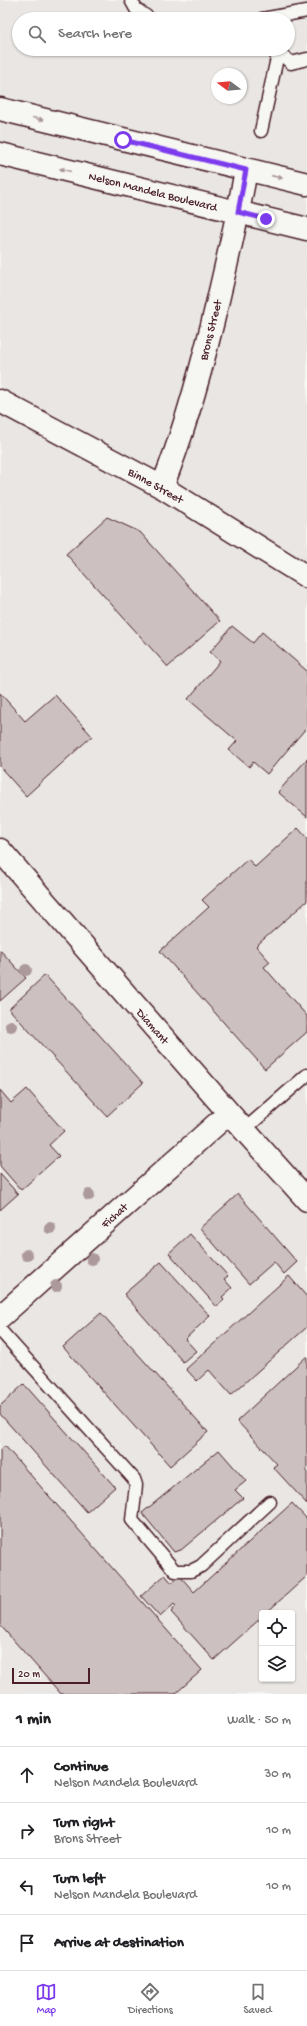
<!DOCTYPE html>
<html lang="en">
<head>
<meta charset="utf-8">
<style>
	:root { --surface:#fff; --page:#f2f2f2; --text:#202124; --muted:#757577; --line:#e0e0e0; --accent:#7c3aed }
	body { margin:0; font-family:"Gochi Hand",sans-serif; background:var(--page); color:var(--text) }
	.controls { position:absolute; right:12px; bottom:12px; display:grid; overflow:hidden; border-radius:4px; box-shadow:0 1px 3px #0004 }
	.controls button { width:36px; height:36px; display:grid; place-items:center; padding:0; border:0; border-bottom:1px solid var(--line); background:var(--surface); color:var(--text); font:20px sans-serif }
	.compass { position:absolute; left:211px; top:68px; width:36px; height:36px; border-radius:50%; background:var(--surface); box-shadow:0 1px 3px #0004; rotate:286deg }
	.scale { position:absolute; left:12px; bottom:10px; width:78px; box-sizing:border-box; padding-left:4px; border:2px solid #4a1f2b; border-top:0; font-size:11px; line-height:14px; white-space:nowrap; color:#4a1f2b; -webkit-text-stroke:3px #f6f6f2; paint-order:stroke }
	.stop { position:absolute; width:12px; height:12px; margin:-9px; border:3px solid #7c3aed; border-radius:50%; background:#fff }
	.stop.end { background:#7c3aed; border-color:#fff; box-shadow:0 1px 4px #0008 }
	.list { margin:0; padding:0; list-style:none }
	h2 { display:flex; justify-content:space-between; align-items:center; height:52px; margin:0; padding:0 16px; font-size:17px }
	h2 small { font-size:13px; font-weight:400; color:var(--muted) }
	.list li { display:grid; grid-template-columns:26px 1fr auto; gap:12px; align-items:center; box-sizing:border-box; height:56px; padding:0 16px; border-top:1px solid var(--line) }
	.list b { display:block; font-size:15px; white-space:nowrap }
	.list p { margin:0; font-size:13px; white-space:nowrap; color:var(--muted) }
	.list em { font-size:13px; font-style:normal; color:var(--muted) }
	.icon { flex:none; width:22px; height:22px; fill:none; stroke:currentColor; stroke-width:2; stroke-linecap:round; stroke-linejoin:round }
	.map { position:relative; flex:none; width:307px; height:1694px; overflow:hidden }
	.search { position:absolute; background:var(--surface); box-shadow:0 1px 3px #0004; left:12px; right:12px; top:12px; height:44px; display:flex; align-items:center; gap:10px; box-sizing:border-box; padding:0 14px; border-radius:22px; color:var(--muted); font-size:15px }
	.sheet { height:276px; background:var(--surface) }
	nav { display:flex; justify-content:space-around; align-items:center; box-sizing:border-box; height:56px; border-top:1px solid var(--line); background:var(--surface); font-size:11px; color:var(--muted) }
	nav a { display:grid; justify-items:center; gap:2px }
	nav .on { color:var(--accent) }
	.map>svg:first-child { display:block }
	.built { fill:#e9e6e3; fill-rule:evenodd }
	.building { fill:#ccc1c0; stroke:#4a1f2b }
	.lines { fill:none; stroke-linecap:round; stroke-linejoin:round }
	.lane-casing { stroke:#4a1f2b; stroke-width:15 }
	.street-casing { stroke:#4a1f2b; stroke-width:25 }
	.secondary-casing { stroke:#4a1f2b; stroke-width:25 }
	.lane { stroke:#f6f6f2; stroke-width:12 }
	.street { stroke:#f6f6f2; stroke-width:22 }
	.secondary { stroke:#f6f6f2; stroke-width:22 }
	.tree { fill:#ac999c }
	.oneway { fill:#a99598 }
	.route { stroke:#7c3aed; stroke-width:5 }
	.labels { text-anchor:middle; stroke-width:3; stroke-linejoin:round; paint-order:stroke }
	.street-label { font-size:12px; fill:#4a1f2b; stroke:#f6f6f2 }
</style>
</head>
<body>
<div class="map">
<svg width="307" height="1694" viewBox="0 0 307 1694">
	<rect width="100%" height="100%" fill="#f6f6f2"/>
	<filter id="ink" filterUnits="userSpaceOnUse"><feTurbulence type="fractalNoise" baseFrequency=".025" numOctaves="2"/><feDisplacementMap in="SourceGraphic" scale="8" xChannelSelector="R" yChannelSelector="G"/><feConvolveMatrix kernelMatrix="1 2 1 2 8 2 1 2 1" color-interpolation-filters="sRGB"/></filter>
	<g filter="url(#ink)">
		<path class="built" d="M0,0H307V1694H0ZM19,19H288V49H19ZM217,74H241V98H217ZM262,1613H292V1679H262Z"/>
		<path class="building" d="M107,517L140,532L220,621L168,667L66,554Z
			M232,626L253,643L262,632L307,671V727L267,774L253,762L249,767L229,750L237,741L188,699L220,661L210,652Z
			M0,693L25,721L55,695L92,736L26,796L0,767Z
			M307,759V817L278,792Z
			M298,828L307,838V901L256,946L270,962L264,967L307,1016V1032L265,1069L160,951L209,907L202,900L248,859L255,867Z
			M0,950L26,978L0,1001Z
			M45,975L143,1083L107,1116L9,1009Z
			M27,1089L64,1131L49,1145L59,1156L21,1190L0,1166V1090L11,1103Z
			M0,1174L18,1194L0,1210Z
			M238,1194L297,1262L284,1274L274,1262L249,1284L200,1228Z
			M190,1234L228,1276L224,1279L232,1288L222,1297L224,1299L217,1307L169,1253Z
			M161,1262L210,1316L185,1339L196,1351L183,1362L124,1294Z
			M289,1276L307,1297V1327L231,1395L209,1370L197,1381L186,1369Z
			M101,1313L208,1432L170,1466L63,1347Z
			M307,1356V1504L273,1467L277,1464L237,1421Z
			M24,1384L115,1487L87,1512L0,1414V1406Z
			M5,1446L202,1670L175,1694H61L0,1625V1450Z
			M219,1450L246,1481L235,1490L243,1498L181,1550L174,1552L142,1513Z
			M292,1503L307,1519V1576L266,1613H262V1617L214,1660L171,1612L176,1606L174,1604L160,1617L141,1596L165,1575L172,1583L180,1576L194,1592Z"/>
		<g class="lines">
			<defs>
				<path id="lane" d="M131,0L136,9L150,19
					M262,19L307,11
					M279,52L291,63L307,59
					M261,131L279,49
					M244,1130L307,1075
					M0,1330L134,1479L136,1485L132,1520L175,1571H191L201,1566L270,1502"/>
				<path id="street" d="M0,401L162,487L307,577
					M162,487C184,433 199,378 213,321C225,271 237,221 246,170
					M0,850L229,1113L307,1200
					M0,1317L229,1113"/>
				<path id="secondary" d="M0,109L307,184
					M0,154L307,229"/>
			</defs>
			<use href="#lane" class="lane-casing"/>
			<use href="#street" class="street-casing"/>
			<use href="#secondary" class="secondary-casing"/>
			<use href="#lane" class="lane"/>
			<use href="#street" class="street"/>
			<use href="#secondary" class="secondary"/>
		</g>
		<g class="tree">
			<circle cx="26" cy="970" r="6"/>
			<circle cx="11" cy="1026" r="6"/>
			<circle cx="89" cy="1195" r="6"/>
			<circle cx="50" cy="1228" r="6"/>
			<circle cx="27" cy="1255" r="6"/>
			<circle cx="92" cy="1259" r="6"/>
			<circle cx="56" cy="1286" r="6"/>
		</g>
		<defs><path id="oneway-solid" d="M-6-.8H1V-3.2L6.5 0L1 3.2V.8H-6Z"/></defs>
		<g class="oneway">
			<use href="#oneway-solid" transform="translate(38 119) rotate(14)"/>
			<use href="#oneway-solid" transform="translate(65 170) rotate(-166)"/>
			<use href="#oneway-solid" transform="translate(277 177) rotate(13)"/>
		</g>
	</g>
	<g class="lines" filter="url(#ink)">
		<path class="route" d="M123,140L246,170L238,212L266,219"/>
	</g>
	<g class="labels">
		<g class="street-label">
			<text transform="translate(153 191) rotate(14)" y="4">Nelson Mandela Boulevard</text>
			<text transform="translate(210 330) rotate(-76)" y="4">Brons Street</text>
			<text transform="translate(156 485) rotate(29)" y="4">Binne Street</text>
			<text transform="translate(153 1026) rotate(49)" y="4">Diamant</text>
			<text transform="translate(114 1215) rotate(-42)" y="4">Fichat</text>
		</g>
	</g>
</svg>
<div class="controls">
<button><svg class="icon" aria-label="locate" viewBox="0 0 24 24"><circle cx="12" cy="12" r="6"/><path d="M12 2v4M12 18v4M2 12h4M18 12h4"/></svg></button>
<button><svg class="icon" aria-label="layers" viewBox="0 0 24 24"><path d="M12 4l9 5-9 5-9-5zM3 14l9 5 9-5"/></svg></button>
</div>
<svg class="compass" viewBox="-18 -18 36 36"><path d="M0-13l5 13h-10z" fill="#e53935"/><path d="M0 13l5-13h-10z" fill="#757577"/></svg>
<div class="scale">20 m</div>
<div class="stop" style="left:123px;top:140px"></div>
<div class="stop end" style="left:266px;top:219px"></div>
<div class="search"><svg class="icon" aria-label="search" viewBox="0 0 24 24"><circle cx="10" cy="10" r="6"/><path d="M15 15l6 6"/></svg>Search here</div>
</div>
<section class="sheet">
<h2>1 min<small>Walk · 50 m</small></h2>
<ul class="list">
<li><svg class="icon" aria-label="ahead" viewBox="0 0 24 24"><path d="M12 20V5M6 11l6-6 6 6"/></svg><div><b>Continue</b><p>Nelson Mandela Boulevard</p></div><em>30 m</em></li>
<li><svg class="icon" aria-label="right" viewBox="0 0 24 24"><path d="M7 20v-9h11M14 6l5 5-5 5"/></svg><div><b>Turn right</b><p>Brons Street</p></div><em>10 m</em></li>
<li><svg class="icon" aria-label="left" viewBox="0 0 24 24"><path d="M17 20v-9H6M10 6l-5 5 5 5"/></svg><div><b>Turn left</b><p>Nelson Mandela Boulevard</p></div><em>10 m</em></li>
<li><svg class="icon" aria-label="arrive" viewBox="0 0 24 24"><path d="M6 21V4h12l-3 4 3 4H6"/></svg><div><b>Arrive at destination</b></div></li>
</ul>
</section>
<nav>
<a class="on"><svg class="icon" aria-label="map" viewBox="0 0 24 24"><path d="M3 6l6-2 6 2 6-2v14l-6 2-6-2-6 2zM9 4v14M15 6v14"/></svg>Map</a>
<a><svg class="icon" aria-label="directions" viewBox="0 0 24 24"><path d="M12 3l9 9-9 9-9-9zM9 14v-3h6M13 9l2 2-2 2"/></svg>Directions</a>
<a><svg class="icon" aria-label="saved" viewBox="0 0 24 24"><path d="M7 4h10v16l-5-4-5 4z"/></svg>Saved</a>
</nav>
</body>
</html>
